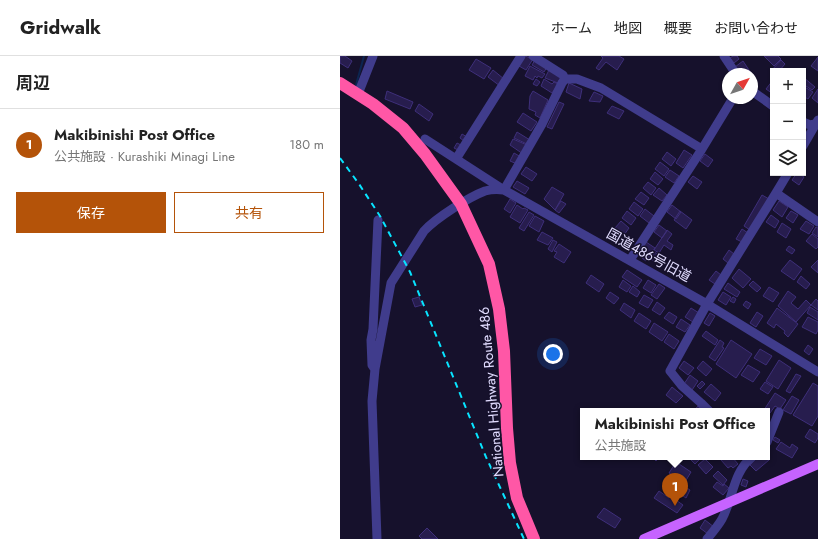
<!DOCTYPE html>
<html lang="ja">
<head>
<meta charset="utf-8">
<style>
	:root { --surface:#fff; --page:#f6f6f6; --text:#222; --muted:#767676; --line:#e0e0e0; --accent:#b45309 }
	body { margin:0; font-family:Jost,"Noto Sans JP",sans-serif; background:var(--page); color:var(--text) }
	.controls { position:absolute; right:12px; top:12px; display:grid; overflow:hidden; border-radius:0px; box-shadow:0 1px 3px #0004 }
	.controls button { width:36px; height:36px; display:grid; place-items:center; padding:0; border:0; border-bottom:1px solid var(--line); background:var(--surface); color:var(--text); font:20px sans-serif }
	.compass { position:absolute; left:382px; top:12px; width:36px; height:36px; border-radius:50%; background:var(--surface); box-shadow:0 1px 3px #0004; rotate:50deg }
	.you { position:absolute; left:213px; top:298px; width:14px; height:14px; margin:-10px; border:3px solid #fff; border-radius:50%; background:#1a73e8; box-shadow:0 0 0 6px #1a73e833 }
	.badge { display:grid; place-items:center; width:26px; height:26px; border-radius:50%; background:var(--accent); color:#fff; font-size:13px; font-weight:700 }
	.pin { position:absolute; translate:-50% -33px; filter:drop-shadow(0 1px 2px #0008) }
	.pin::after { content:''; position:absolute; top:21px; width:14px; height:12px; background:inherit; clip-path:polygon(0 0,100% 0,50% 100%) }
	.popup { position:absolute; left:240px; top:352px; width:190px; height:52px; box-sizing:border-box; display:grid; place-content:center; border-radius:0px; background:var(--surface); filter:drop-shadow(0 1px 3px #0005); font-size:13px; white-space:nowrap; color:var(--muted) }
	.popup b { font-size:15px; color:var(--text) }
	.popup::after { content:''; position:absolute; left:50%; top:100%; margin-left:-8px; border:8px solid transparent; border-top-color:var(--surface) }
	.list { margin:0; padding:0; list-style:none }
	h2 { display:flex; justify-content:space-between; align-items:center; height:52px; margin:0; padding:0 16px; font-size:17px }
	h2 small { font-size:13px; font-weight:400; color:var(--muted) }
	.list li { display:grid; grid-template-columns:26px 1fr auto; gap:12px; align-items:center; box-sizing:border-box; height:72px; padding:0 16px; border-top:1px solid var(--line) }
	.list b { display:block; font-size:15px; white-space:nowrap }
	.list p { margin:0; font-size:13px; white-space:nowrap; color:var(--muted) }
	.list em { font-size:13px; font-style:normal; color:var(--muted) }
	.actions { display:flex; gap:8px; padding:12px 16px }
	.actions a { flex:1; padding:9px 0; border:1px solid var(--accent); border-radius:0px; text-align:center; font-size:14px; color:var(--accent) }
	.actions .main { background:var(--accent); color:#fff }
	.icon { flex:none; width:22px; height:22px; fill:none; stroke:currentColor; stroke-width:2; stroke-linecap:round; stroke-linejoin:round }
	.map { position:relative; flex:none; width:478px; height:483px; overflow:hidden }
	header { display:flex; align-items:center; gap:24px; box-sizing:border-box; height:56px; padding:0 20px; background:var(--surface); border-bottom:1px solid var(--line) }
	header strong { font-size:19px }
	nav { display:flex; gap:22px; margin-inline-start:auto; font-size:14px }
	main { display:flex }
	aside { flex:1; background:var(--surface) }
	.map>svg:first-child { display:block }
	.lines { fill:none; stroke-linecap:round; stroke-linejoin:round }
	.stream { stroke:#0c2550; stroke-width:2 }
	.building { fill:#271d4e; stroke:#3e2f7a }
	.minor { stroke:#403c8c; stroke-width:9 }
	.major { stroke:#c663ff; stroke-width:10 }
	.highway { stroke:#ff57a6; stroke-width:12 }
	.rail { stroke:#08e4ff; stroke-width:2; stroke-dasharray:6 5; stroke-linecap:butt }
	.labels { text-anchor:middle; stroke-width:3; stroke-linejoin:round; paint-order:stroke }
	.street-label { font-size:14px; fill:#e1dcff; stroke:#16112c }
</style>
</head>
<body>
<header>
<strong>Gridwalk</strong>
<nav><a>ホーム</a><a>地図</a><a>概要</a><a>お問い合わせ</a></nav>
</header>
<main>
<aside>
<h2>周辺<small></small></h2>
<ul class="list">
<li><span class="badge">1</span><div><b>Makibinishi Post Office</b><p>公共施設 · Kurashiki Minagi Line</p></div><em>180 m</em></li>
</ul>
<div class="actions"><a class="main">保存</a><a>共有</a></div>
</aside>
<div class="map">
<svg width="478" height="483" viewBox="0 0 478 483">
	<rect width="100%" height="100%" fill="#16112c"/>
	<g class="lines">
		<path class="stream" d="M16,29L24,0"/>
	</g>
	<path class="building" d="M0,0H5L12,5L8,12L0,7Z
		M185,0L193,3L186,14L179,10Z
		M261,0H279L284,3L277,14L266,6L259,14L256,12L263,2Z
		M393,0H397L399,3L394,7L390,2Z
		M424,0H438L441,3L434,10Z
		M478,1V15L471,10Z
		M136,3L151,12L144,23L129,14Z
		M195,4L207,11L204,16L192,9Z
		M441,4L445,8L439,15H433V17L431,15Z
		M403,5L411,17L409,18H400L395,11Z
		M190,10L205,18L202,22L198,20L197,22L195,20L193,24L185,20Z
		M153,14L164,23L160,30L148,21Z
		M209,14L221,21L218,27L205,22Z
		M463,21L475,31L472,34L463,28Z
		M196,23L200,26L197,30L193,28Z
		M204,23L212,28L214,26L218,28L212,37L201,30Z
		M433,24V38L426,33Z
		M229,27L242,33L240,43L226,36Z
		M463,30L473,36L468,43L463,40Z
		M478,33V47L472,42Z
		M47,35L73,46L70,53L45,43Z
		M193,35L208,44L200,62L195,59L196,56L189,53L190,40Z
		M254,36L263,40L260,46L249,45Z
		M219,46L224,48L212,73L207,71Z
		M79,48L93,58L89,65L75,55Z
		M272,50L284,55L279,63L267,57Z
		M183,57L197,66L191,75L177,66Z
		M177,76L190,84L187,88L174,82Z
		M122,78L127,81L124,85L120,82Z
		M173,83L187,89L183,98L170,89Z
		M117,87L123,90L120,95L114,92Z
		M344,94L352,99L343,112L336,107Z
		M327,96L336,103L331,110L322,103Z
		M174,97L181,101L177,108L170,105Z
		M365,98L373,104L368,111L360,105Z
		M320,106L329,113L324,120L315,113Z
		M186,111L197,118L192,125L181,118Z
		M330,114L339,120L334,127L325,121Z
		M315,116L323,123L318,129L310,123Z
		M457,117L464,121L459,129L452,124Z
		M353,120L362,126L357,133L348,126Z
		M177,125L189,132L185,138L173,131Z
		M308,126L316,132L311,139L303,132Z
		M212,131L224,138L215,154L204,143Z
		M319,132L327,139L322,145L313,139Z
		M301,136L309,142L304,149L295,143Z
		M422,139L429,143L410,174L404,170Z
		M170,143L176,147L170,157L164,153Z
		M221,145L226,148L219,157L215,154Z
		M439,145L448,151L442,161L433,154Z
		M294,146L303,153L298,160L289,153Z
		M177,149L183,153L184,152L188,154L180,167L170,161Z
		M332,149L341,156L336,163L327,156Z
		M305,153L314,160L309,167L300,160Z
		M287,155L296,162L291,169L282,162Z
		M340,155L352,164L346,173L334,164Z
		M451,155L458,159L453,167L446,162Z
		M189,156L194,159L184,175L179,172Z
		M431,159L439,165L435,172L426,166Z
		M195,160L204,165L199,176L189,170Z
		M281,165L289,172L284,179L275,172Z
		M466,165L474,170L469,178L460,173Z
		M442,167L451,173L446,182L437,176Z
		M319,169L327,175L322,182L314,176Z
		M476,171L478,172V181L472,177Z
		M402,173L408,177L402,186L396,183Z
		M327,174L332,178L327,185L333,189L331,194L324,189L319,197L314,194Z
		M202,176L213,182L208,189L197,184Z
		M472,178L478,183V191L476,193L466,185Z
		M213,184L217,186L212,196L208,193Z
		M306,186L315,192L310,199L301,193Z
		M219,188L231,196L224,207L214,201L217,196L214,195Z
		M449,190L455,194L452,198L446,194Z
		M389,194L394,198L388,207L383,203Z
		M313,195L325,203L321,209L309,202Z
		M306,196L310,199L306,205L302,202Z
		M450,204L462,213L454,224L441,215Z
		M478,204V217L471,211Z
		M399,213L411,223L403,232L392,222Z
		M287,214L302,224L297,231L282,221Z
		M376,215L381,219L375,228L369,224Z
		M251,219L264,228L259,236L246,227Z
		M461,220L470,228L466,233L457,226Z
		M283,224L291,230L287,236L279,231Z
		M308,224L316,229L311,237L303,232Z
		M413,225L421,232L417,236L409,229Z
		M388,227L400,236L397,241L384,233Z
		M319,228L325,232L317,243L311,239Z
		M293,230L300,236L297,241L289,236Z
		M429,231L439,237L433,246L423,240Z
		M448,235L456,241L451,247L458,253L466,244L471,249L456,266L438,250Z
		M270,236L279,242L274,248L266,242Z
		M383,236L391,241L386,249L378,244Z
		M304,239L313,244L308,252L299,247Z
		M79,241L82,249L75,251L72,243Z
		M393,241L396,243L394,247L390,245Z
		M476,243L478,245V254L471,249Z
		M406,245L411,248L408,253L403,249Z
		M317,246L325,252L320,259L312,254Z
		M284,247L295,254L291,262L280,254Z
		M470,251L478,256V264L467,257Z
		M351,252L359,257L353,266L345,261Z
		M437,252L458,268L448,281L444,277L445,275L436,268L434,272L427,267Z
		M329,256L337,261L333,268L324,262Z
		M417,256L423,260L416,271L410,267Z
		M299,257L311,265L306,273L294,265Z
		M370,257L375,260L369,270L364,267Z
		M468,261L478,266V274L476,278L462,271Z
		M341,263L350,269L345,276L336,271Z
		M314,267L328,276L322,285L309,276Z
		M366,275L378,284L375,289L362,280Z
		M329,278L339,285L334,293L324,286Z
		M380,284L384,287L382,291L384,292L375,305L369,301Z
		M391,284L412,298L396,322L376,308Z
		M468,289L473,293L469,299L464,295Z
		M420,293L432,300L426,309L414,302Z
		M439,304L451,312L438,333L426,325Z
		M344,305L354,312L348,319L339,312Z
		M363,305L372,313L366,320L357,312Z
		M408,309L420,316L413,326L401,319Z
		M456,318L461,320L450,337L446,335Z
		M350,319L358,325L352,334L344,328Z
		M362,325L365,328L360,333L357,330Z
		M425,326L433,331L428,338L420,333Z
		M473,327L478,330V360L472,370L453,359Z
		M371,328L381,337L375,345L364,336Z
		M332,331L343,340L336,347L326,339Z
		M435,337L446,344L440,353L435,350L430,357L424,354Z
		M452,340L459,344L451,358L443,354Z
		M358,350L362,355H354Z
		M470,373L478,378V382L475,387L465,381Z
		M435,381L440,384L438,387L433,384Z
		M441,386L450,392L452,388L458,392L452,402L436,393Z
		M312,401H320L316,405Z
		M348,401H362L355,408Z
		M384,401H392L398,408L393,412L391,410L388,412L381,404Z
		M418,401H426L429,404L416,415L410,409Z
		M365,403L373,411L366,418L358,409Z
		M336,406L351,416L345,426L329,417Z
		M378,415L387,424L383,429L373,420Z
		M403,423L408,425L406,431L401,429Z
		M377,426L383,430L384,428L389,432L383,439L373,431Z
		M339,427L350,434L346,442L334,434Z
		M319,435L329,442L330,441L333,442L343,449L337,457L314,442Z
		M264,452L281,463L275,472L257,461Z
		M365,464L374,471L368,478L360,472Z
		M87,472L98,483H82L79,480Z"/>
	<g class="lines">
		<path class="minor" d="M181,0L116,103L164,134L202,68L222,27L225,23L223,19L193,0
			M384,0L396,18
			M225,23H237L261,32L362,93
			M412,35L433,50
			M18,38L33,0
			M463,66L470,69L475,68L478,69
			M85,83L116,103
			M463,90L478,64
			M436,137L478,166
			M290,204L362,93L393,42
			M34,312L32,309L31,284L33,273L38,164
			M369,355L361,347L342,330L330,315L367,248L436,137L448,117
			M427,386L439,356
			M37,483L32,345L35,313L51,227L84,175C96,162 129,141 145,135C152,133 158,133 164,134L367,248L478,316
			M367,483C372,477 378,470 382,463C393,443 393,416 412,401"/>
		<path class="major" d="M304,483L478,408"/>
		<path class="highway" d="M0,27L33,48L63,72L85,98L121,148L149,208L159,253L164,295L167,372L170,407L177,442L194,483"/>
		<path class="rail" d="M0,102L19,128L40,160L70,216L146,401L184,483"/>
	</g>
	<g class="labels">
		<g class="street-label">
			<text transform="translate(309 199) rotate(29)" y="5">国道486号旧道</text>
			<text transform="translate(151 336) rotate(-95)" y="5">National Highway Route 486</text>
		</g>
	</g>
</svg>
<div class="controls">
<button>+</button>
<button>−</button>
<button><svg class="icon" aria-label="layers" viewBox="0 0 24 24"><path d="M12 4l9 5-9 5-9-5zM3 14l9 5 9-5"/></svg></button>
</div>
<svg class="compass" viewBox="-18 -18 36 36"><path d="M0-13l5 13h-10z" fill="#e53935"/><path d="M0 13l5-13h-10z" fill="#767676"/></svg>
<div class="you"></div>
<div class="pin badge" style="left:335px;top:450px">1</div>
<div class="popup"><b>Makibinishi Post Office</b>公共施設</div>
</div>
</main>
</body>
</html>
